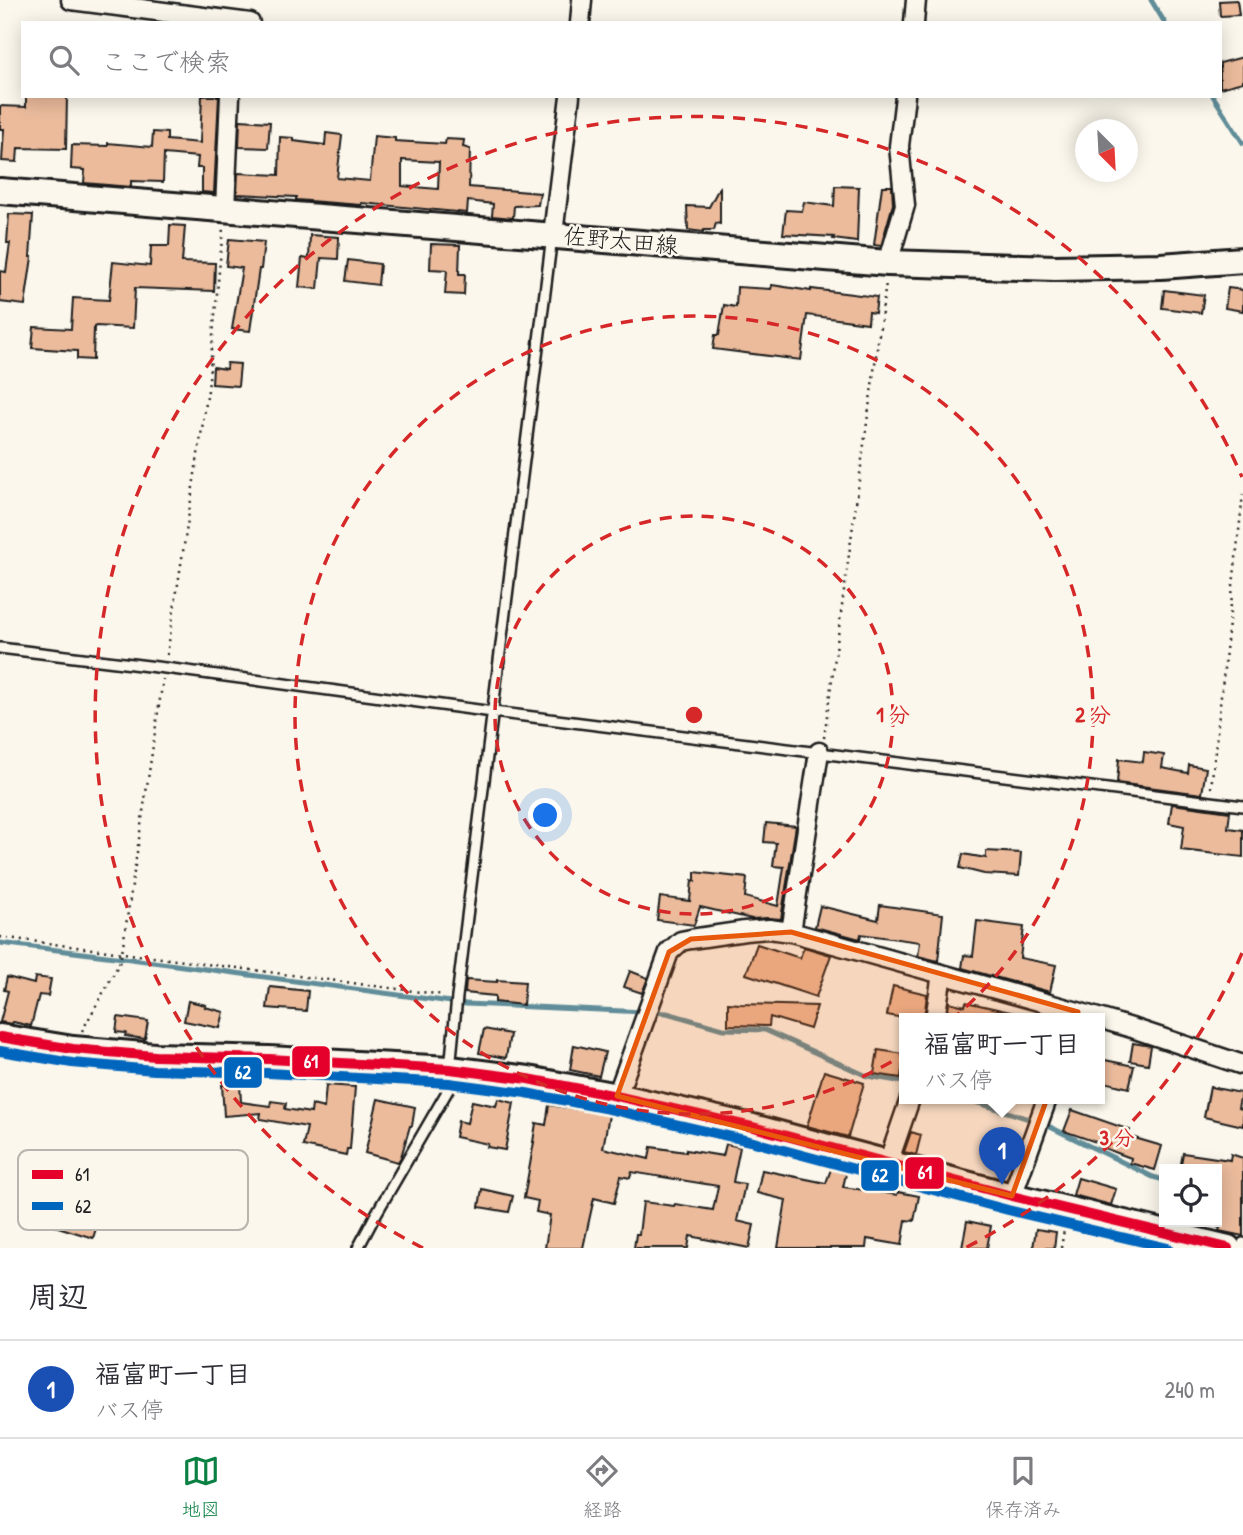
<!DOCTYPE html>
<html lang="ja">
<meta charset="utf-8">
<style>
body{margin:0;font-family:"Patrick Hand","Klee One",sans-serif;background:#f2f2f3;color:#2b2b33}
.controls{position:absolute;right:21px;bottom:21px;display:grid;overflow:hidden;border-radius:0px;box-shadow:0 4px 18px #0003}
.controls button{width:63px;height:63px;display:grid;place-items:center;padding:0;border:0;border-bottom:2px solid #e1e1e2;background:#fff;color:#2b2b33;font:35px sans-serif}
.compass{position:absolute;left:1075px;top:119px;width:63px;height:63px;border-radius:50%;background:#fff;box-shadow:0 4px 18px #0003;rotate:156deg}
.you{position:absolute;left:546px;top:816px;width:24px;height:24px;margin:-18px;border:5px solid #fff;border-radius:50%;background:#1a73e8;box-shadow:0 0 0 10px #1a73e833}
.badge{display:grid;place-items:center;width:46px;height:46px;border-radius:50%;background:#0b8043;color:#fff;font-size:23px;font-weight:700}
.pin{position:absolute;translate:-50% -58px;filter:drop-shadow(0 2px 4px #0008)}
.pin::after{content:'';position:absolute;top:37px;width:24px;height:21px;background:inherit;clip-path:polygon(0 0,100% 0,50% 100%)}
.popup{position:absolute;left:899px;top:1013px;width:206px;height:91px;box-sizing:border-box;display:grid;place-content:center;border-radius:0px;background:#fff;filter:drop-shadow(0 2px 5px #0005);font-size:23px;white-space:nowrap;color:#7c7c81}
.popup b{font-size:26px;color:#2b2b33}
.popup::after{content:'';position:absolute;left:50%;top:100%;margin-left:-14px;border:14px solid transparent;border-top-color:#fff}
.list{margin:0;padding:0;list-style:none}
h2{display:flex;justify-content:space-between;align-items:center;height:91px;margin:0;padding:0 28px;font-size:30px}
h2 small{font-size:23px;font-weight:400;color:#7c7c81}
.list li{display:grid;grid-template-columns:46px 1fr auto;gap:21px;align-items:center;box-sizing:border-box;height:98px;padding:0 28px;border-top:2px solid #e1e1e2}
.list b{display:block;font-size:26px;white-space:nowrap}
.list p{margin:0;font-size:23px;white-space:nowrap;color:#7c7c81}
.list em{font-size:23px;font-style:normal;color:#7c7c81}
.icon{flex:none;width:38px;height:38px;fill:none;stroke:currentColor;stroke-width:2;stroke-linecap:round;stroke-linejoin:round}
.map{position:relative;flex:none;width:1243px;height:1248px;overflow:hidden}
.search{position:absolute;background:#fff;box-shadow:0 4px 18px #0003;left:21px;right:21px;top:21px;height:77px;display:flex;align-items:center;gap:18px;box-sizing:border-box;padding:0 24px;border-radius:0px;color:#7c7c81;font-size:26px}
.sheet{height:189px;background:#fff}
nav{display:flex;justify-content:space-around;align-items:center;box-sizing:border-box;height:98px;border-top:2px solid #e1e1e2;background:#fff;font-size:19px;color:#7c7c81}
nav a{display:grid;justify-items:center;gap:4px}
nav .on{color:#0b8043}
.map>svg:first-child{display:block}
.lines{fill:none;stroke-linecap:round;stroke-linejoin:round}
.stream{stroke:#608d99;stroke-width:5}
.building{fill:#ebbb9c;stroke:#1c1c1c;stroke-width:2;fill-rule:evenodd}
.lane-casing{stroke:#1c1c1c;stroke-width:14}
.street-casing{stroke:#1c1c1c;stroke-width:23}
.secondary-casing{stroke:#1c1c1c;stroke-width:30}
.path{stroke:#1c1c1c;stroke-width:2.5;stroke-dasharray:2 5;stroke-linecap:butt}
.lane{stroke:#fbf7ec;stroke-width:9}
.street{stroke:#fbf7ec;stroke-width:18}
.secondary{stroke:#fbf7ec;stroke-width:24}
.bus-1-casing{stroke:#fbf7ec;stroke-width:16}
.bus-2-casing{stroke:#fbf7ec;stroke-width:16}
.bus-1{stroke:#e4002b;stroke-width:10}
.bus-2{stroke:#0065bd;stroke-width:10}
.marked{fill:#e8590c;fill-opacity:0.2;stroke:#e8590c;stroke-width:5;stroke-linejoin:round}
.ring{fill:none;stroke:#d62828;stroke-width:3.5;stroke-dasharray:12 9}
.labels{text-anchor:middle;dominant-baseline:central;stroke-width:5;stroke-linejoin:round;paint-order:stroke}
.street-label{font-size:23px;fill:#1c1c1c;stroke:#fbf7ec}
.key{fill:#fbf7ec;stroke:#b8b5ae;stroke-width:2}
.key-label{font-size:19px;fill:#1c1c1c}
.centre{fill:#d62828;stroke:#fbf7ec;stroke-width:3.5}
.ring-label{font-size:21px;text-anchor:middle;font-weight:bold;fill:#d62828;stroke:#fbf7ec;stroke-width:5;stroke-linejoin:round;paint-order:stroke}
.line-badge{stroke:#fbf7ec;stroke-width:2.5}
.badge-label{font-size:19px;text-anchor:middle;font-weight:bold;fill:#fff}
</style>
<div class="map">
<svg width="1243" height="1248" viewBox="0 0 1243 1248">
<rect width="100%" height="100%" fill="#fbf7ec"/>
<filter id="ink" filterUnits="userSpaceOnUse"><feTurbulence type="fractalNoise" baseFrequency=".0143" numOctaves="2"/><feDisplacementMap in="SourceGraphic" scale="14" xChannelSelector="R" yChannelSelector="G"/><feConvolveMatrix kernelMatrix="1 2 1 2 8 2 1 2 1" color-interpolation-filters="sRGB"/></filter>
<g filter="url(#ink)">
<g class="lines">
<!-- stream -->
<path class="stream" d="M 1151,0 L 1165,23
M 1213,96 L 1243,143
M 0,943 L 131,959 L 466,1004 L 667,1013 L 723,1029 L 765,1030 L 867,1076 L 904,1082
M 966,1099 L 1042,1123 L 1153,1177 L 1164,1180"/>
</g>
<!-- building -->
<path class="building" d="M 1237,0 L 1239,15 L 1220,16 L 1219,1 Z
M 1243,57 L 1243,82 L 1220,88 L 1220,63 Z
M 26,96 L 67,96 L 66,149 L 18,148 L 17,162 L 2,161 L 4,129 L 0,129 L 0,106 L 26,107 Z
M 202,96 L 219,96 L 214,193 L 202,192 L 202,168 L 197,168 L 198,157 L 164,154 L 163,182 L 131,181 L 131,187 L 84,183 L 85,170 L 71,169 L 72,145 L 108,146 L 108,143 L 152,147 L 153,132 L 167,133 L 167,140 L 200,143 Z
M 240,120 L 270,122 L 268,148 L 239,147 Z
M 326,133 L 342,135 L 337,178 L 370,181 L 374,136 L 395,138 L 395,141 L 445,144 L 446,139 L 464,140 L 463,147 L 470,149 L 469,187 L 540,193 L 538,205 L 514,206 L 513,218 L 492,216 L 493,204 L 468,201 L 467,213 L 362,203 L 361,205 L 296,200 L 296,197 L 237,194 L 238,173 L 279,175 L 280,137 L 294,138 L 294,141 L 325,145 ZM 402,160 L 439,162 L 438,189 L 402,186 Z
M 720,186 L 720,224 L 716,223 L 714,230 L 704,230 L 703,232 L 688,230 L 687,206 L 709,207 Z
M 835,186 L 859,187 L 857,242 L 833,239 L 834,237 L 783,234 L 786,210 L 802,211 L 804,202 L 834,206 Z
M 882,186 L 892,186 L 893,204 L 881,246 L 874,245 Z
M 9,214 L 33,215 L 30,257 L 32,257 L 25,305 L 0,302 L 0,271 L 6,272 L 10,243 L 7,243 Z
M 170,225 L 185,226 L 182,262 L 215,263 L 214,291 L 135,288 L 133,328 L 96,326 L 94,327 L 93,360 L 77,359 L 77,351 L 32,348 L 34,327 L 71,329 L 73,298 L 109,300 L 113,262 L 150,266 L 151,246 L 169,246 Z
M 310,235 L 339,237 L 338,259 L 321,258 L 318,289 L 299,287 L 302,258 L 309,259 Z
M 229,239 L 264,242 L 261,269 L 259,269 L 250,331 L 232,329 L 242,268 L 226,266 Z
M 431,244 L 460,245 L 459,274 L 465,274 L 464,295 L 445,294 L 447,270 L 430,269 Z
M 348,260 L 380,264 L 378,285 L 345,281 Z
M 772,285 L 811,291 L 811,289 L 877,297 L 875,313 L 869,312 L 868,323 L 807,315 L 801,360 L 713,349 L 715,335 L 719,335 L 724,305 L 736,307 L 737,287 L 771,289 Z
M 1228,288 L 1243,290 L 1243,311 L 1225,308 Z
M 1164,290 L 1204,295 L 1201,313 L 1162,308 Z
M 227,363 L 240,364 L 238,386 L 212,384 L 213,367 L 226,369 Z
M 1144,752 L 1164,755 L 1162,768 L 1188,773 L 1189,765 L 1206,768 L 1202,794 L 1117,783 L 1119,759 L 1143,762 Z
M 1172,804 L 1230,812 L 1228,828 L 1243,830 L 1243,857 L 1181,850 L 1184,826 L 1169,823 Z
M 766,823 L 796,826 L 781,919 L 768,918 L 752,919 L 700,907 L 694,925 L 657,920 L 660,897 L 690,901 L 692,880 L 695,881 L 695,872 L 747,878 L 745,897 L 778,906 L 784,867 L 773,866 L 776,843 L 764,842 Z
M 986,851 L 1021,853 L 1019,876 L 984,874 L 960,868 L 963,854 L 986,858 Z
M 880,905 L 943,914 L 938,961 L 918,956 L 920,942 L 861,934 L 860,939 L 815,927 L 820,906 L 878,920 Z
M 977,921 L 1024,927 L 1020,958 L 1056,965 L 1050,992 L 962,968 L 964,955 L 973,956 Z
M 757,944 L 800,958 L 804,947 L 831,955 L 816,997 L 746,974 Z
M 630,971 L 648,978 L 642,993 L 624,987 Z
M 7,977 L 34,984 L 35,977 L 51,979 L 48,996 L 39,995 L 31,1026 L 13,1022 L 12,1024 L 0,1022 L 8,991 L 4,990 Z
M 466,980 L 497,982 L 497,980 L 525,982 L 523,1005 L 495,1002 L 495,996 L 465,993 Z
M 893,986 L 927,994 L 924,1019 L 908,1019 L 887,1015 Z
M 270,987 L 308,991 L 306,1011 L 267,1008 Z
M 188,1001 L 206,1005 L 205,1007 L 224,1012 L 220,1028 L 184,1021 Z
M 949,1002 L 965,1006 L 966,1002 L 1015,1013 L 1015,1019 L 947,1019 Z
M 728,1003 L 740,1004 L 817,1006 L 810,1029 L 770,1017 L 769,1026 L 728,1025 Z
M 118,1017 L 148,1021 L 145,1039 L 125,1036 L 126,1033 L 116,1032 Z
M 484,1029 L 510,1034 L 506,1058 L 479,1053 Z
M 1133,1043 L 1151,1046 L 1148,1064 L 1130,1061 Z
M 574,1045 L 605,1052 L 599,1076 L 570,1070 Z
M 878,1050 L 904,1054 L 901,1078 L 874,1074 Z
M 1100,1059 L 1134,1066 L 1129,1088 L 1100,1081 Z
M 824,1071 L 864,1083 L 848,1137 L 807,1126 Z
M 240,1083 L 241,1102 L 270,1106 L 271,1101 L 286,1103 L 285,1109 L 311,1113 L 312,1105 L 324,1108 L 326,1085 L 355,1087 L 350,1149 L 347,1149 L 346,1155 L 303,1146 L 307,1127 L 260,1119 L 261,1113 L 224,1116 L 222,1085 Z
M 1210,1087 L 1241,1093 L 1238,1108 L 1243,1109 L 1243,1126 L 1204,1117 Z
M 378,1099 L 415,1107 L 412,1126 L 410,1126 L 401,1157 L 398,1162 L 365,1153 Z
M 498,1099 L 514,1103 L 505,1150 L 487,1147 L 488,1144 L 455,1137 L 458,1121 L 467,1123 L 472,1101 L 496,1106 Z
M 549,1105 L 609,1115 L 603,1148 L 649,1159 L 651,1147 L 686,1152 L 686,1150 L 723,1156 L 726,1144 L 740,1147 L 733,1182 L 745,1184 L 737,1221 L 754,1225 L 749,1248 L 690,1236 L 688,1248 L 634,1248 L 636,1234 L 639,1234 L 643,1202 L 674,1206 L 675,1204 L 713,1210 L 718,1186 L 632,1172 L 630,1178 L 621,1176 L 614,1203 L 594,1198 L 583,1248 L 545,1248 L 550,1215 L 536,1212 L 538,1201 L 524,1198 L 534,1142 L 533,1142 L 536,1123 L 546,1125 Z
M 1072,1110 L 1130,1130 L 1128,1136 L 1162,1146 L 1155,1170 L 1130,1163 L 1131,1158 L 1098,1146 L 1099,1143 L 1064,1131 Z
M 911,1132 L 921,1135 L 916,1155 L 904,1152 Z
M 1004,1135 L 1020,1140 L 1013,1161 L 996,1155 Z
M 1183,1153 L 1230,1160 L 1231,1154 L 1243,1158 L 1243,1236 L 1219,1231 L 1220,1228 L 1217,1227 L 1217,1169 L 1180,1169 Z
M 831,1169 L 846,1174 L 843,1187 L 897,1195 L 898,1192 L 919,1196 L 914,1221 L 906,1220 L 902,1245 L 867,1239 L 866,1248 L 778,1248 L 786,1200 L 757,1193 L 762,1170 L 826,1183 Z
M 1078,1178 L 1116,1189 L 1111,1205 L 1073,1195 Z
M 482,1189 L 513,1196 L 509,1212 L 479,1207 Z
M 64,1198 L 102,1210 L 93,1238 L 55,1226 Z
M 967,1221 L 991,1226 L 987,1248 L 962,1248 Z
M 1036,1229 L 1056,1232 L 1054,1248 L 1033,1248 Z"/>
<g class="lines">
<!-- lane casing -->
<g class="lane-casing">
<path id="lane" d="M 0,648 L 165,668 L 493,712 L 1243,806
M 358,1248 L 376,1214 L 448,1090 L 450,1069 L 457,997 L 552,236
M 1242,1248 L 1243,1243"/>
</g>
<!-- street casing -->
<g class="street-casing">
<path id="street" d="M 71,0 L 250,23
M 580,23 L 582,0
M 914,23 L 916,0
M 225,209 L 230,96
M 553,234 L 570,96
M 888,263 L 905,205 L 899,146 L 905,96
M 791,932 L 819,752
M 935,1019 L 942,974
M 617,1096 L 669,952 L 681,941 L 691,939 L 745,931 L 769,929 L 791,932 L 1078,1012 L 1135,1029 L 1243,1065
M 888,1163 L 910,1099
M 1012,1196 L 1047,1099"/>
</g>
<!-- secondary casing -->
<g class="secondary-casing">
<path id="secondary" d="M 0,191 L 888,263 L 1055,268 L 1161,266 L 1243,260
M 0,1037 L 73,1049 L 155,1056 L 269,1059 L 375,1065 L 450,1069 L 528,1079 L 617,1096 L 753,1127 L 1012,1196 L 1228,1248"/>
</g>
<!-- path -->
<path class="path" d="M 167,655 L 208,390 L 223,228
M 824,738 L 886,283
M 1211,788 L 1243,494
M 0,937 L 444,995
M 82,1031 L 119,964 L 122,952 L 163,679
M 1061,1248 L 1064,1230"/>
<!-- lane -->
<use href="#lane" class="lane"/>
<!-- street -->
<use href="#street" class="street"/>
<!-- secondary -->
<use href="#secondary" class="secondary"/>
<!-- bus-1 casing -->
<g class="bus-1-casing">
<path id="bus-1" d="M 0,1037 L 73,1049 L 155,1056 L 269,1059 L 450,1069 L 528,1079 L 617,1096 L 753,1127 L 1012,1196 L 1228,1248"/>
</g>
<!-- bus-2 casing -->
<g class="bus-2-casing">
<path id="bus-2" d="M 0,1051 L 72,1063 L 154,1070 L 268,1073 L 449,1083 L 526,1093 L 614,1110 L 750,1141 L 1008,1210 L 1168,1248"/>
</g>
<!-- bus-1 -->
<use href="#bus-1" class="bus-1"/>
<!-- bus-2 -->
<use href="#bus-2" class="bus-2"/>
</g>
</g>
<!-- marked area -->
<path class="marked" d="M 791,932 L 1078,1012 L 1012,1196 L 617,1096 L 669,952 L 691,939 Z"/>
<!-- distance rings -->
<g class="ring">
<circle cx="694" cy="715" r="199"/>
<circle cx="694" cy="715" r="399"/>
<path d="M1242 953A598 598 0 0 1 965 1248M423 1248A598 598 0 1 1 1242 477"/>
</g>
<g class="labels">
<!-- street labels -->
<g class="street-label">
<text transform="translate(621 240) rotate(5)">佐野太田線</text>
</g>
</g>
<!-- legend -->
<rect x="18" y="1150" width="230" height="80" rx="10" class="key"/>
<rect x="32" y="1170" width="31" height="9" fill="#e4002b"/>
<rect x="32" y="1202" width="31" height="8" fill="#0065bd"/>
<g class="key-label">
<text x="75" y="1181">61</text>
<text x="75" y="1213">62</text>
</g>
<circle cx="694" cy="715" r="10" class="centre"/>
<g class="ring-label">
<text x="893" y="722">1 分</text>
<text x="1093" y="722">2 分</text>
<text x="1117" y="1145">3 分</text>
</g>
<g class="line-badge">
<rect x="291" y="1045" width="40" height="33" rx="7" fill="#e4002b"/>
<rect x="223" y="1056" width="40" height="33" rx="7" fill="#0065bd"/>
<rect x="904" y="1156" width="41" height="34" rx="7" fill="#e4002b"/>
<rect x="860" y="1159" width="40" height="33" rx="7" fill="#0065bd"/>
</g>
<g class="badge-label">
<text x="311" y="1068">61</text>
<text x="243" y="1079">62</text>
<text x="925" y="1179">61</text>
<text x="880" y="1182">62</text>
</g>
</svg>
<div class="controls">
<button><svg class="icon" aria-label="locate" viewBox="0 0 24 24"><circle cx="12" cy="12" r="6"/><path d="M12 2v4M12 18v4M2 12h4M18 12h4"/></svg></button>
</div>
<svg class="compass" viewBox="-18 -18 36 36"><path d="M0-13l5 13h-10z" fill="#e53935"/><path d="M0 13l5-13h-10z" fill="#7c7c81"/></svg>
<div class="you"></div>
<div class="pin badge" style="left:1002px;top:1185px;background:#1a4fb4">1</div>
<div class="popup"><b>福富町一丁目</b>バス停</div>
<div class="search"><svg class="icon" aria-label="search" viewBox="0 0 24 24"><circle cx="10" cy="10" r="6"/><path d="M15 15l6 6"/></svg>ここで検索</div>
</div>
<section class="sheet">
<h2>周辺<small></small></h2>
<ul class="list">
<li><span class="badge" style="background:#1a4fb4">1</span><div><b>福富町一丁目</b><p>バス停</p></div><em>240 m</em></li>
</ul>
</section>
<nav>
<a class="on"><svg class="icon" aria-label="map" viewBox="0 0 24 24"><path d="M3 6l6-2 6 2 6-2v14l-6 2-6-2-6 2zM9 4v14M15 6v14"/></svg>地図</a>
<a><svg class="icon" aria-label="directions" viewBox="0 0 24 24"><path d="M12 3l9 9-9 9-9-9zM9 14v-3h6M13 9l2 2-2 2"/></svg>経路</a>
<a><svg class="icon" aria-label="saved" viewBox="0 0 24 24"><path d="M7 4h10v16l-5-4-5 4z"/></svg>保存済み</a>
</nav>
